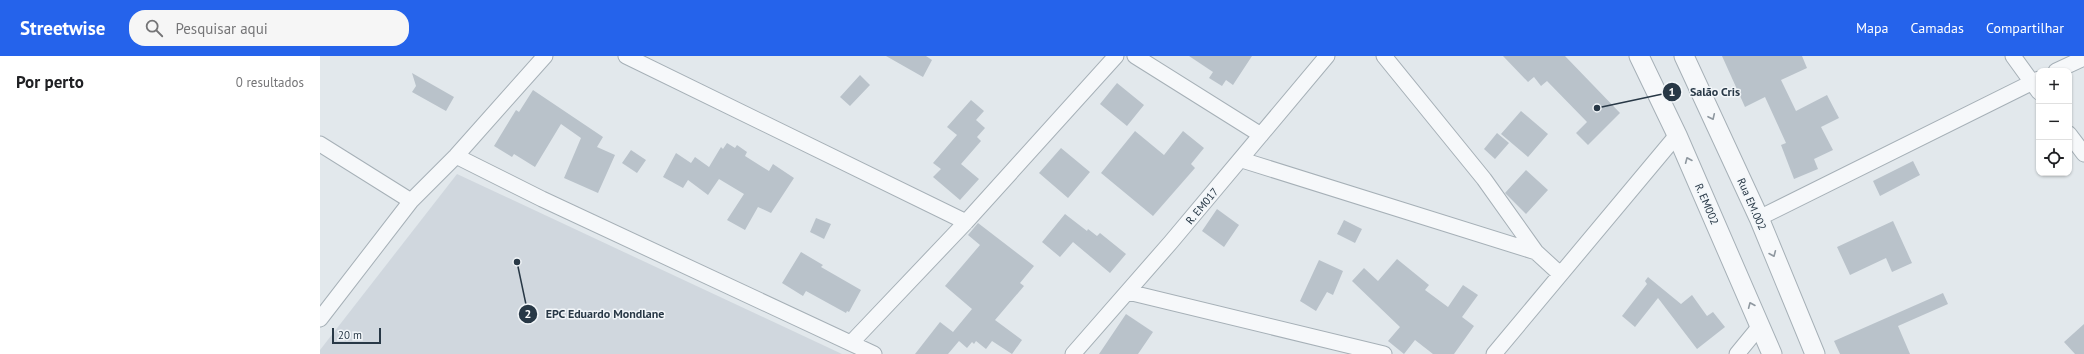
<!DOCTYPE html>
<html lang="pt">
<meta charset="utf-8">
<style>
body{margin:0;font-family:"PT Sans",sans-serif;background:#f6f6f6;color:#202124}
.controls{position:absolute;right:12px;top:12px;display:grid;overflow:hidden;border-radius:8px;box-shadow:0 1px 3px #0004}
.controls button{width:36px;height:36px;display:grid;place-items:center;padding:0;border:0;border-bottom:1px solid #e0e0e0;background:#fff;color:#202124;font:20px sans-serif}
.scale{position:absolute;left:12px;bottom:10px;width:49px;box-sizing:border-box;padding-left:4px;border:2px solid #283846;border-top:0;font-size:11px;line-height:14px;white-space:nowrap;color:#283846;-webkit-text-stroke:3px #f2f6f9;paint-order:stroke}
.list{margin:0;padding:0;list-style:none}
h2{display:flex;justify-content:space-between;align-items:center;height:52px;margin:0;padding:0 16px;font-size:17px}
h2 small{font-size:13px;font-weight:400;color:#757577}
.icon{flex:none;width:22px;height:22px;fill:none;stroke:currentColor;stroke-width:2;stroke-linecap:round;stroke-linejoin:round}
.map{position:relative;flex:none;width:1764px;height:298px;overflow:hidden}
header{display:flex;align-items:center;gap:24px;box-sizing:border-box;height:56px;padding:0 20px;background:#2563eb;color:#fff}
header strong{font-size:19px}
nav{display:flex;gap:22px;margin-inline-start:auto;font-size:14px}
.search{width:280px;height:36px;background:#f6f6f6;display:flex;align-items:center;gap:10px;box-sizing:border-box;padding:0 14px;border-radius:16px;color:#757577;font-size:15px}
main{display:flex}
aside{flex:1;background:#fff}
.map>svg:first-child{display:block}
.built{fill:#d0d7de}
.building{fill:#b9c2ca}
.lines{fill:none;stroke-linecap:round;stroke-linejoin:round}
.minor-casing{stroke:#a6b0b7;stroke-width:17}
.tertiary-casing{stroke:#a6b0b7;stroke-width:21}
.minor{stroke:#f6f8fa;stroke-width:15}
.tertiary{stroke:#f6f8fa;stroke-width:19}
.oneway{stroke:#8f98a0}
.labels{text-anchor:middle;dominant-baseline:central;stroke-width:3;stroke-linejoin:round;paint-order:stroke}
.street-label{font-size:11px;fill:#283846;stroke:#f2f6f9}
.leader{fill:none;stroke:#283846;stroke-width:1.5}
.callout-dot{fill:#283846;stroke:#f2f6f9;stroke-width:1.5}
.mark-label{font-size:12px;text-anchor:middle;font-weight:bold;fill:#fff}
.callout-label{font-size:12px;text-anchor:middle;font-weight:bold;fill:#283846;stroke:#f2f6f9;stroke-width:3;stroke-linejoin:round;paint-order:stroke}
</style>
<header>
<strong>Streetwise</strong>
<div class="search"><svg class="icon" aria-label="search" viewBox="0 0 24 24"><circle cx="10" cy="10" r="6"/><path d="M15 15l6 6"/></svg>Pesquisar aqui</div>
<nav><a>Mapa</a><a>Camadas</a><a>Compartilhar</a></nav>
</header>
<main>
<aside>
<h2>Por perto<small>0 resultados</small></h2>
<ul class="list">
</ul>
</aside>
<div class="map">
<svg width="1764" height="298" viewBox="0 0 1764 298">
<rect width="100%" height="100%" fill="#e2e8ec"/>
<!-- built -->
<path class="built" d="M 137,118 L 522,298 L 0,298 L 0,294 Z"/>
<!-- building -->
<path class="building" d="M 566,0 L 606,0 L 612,4 L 603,21 Z
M 869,0 L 932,0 L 913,29 L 906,24 L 902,30 L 889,22 L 893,16 Z
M 1183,0 L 1245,0 L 1300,57 L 1268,89 L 1256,77 L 1267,66 L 1227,25 L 1221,30 L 1214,21 L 1208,26 Z
M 1402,0 L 1482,0 L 1487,12 L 1461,24 L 1476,55 L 1507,39 L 1519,62 L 1501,71 L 1513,94 L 1494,103 L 1498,113 L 1474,123 L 1461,89 L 1466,87 L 1445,41 L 1425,51 Z
M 92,17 L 134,41 L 126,55 L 92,36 L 96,30 Z
M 540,19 L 550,29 L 530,50 L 520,41 Z
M 797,27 L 824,49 L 807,70 L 780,48 Z
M 213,34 L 283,81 L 277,91 L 295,99 L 278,137 L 244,122 L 261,82 L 241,68 L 215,111 L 194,98 L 192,101 L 174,90 L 196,54 L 199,56 Z
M 651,44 L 664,55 L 656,64 L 665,72 L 657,81 L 661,85 L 641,108 L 659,123 L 640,144 L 613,121 L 621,113 L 613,107 L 637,79 L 627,71 Z
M 1201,55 L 1228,78 L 1208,101 L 1181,78 Z
M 815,75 L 844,99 L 863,75 L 884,92 L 871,108 L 875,112 L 833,160 L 781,117 Z
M 1177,77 L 1189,87 L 1175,103 L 1164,93 Z
M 407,87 L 415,92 L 417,89 L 427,96 L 425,100 L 449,115 L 453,108 L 474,122 L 451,157 L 438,151 L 425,174 L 407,164 L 424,138 L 399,123 L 388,139 L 368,124 L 363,132 L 343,121 L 356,97 L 371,107 L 375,101 L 389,111 L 401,91 L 403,93 Z
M 741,92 L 770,116 L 748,142 L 719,117 Z
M 311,94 L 326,104 L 317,117 L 302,107 Z
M 1593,105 L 1600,119 L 1560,140 L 1553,125 Z
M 1206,114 L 1228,134 L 1206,158 L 1185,137 Z
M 897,153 L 919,169 L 904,191 L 882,175 Z
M 745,158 L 767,175 L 768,173 L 777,180 L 780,177 L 806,198 L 790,217 L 753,186 L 740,201 L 722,186 Z
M 496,162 L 511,168 L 504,183 L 490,176 Z
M 1024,164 L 1042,173 L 1035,187 L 1017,178 Z
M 1573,165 L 1592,207 L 1572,216 L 1566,202 L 1530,219 L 1517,191 Z
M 658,167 L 714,210 L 700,227 L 704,230 L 675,264 L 702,284 L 692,298 L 672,285 L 666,293 L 656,285 L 654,288 L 652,286 L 647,292 L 639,285 L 628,298 L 595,298 L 620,266 L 633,276 L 652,253 L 625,230 L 660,189 L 648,179 Z
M 481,196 L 503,209 L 501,211 L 541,234 L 529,256 L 527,255 L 526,257 L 486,235 L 483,240 L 462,227 Z
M 1077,203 L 1109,229 L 1105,234 L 1128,251 L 1143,229 L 1158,239 L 1142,261 L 1154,270 L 1134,298 L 1113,298 L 1095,284 L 1084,298 L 1068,285 L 1080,271 L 1032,225 L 1044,212 L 1058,225 Z
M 999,204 L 1023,215 L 1013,239 L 1007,236 L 996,255 L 980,245 Z
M 1328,221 L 1361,248 L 1372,239 L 1387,260 L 1393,256 L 1405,271 L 1377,293 L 1338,242 L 1315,271 L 1302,260 L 1327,228 L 1325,225 Z
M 1623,237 L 1628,248 L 1578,270 L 1590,298 L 1520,298 L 1514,285 Z
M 806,258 L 833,276 L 818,298 L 779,298 Z
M 1764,268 L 1764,298 L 1755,298 L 1744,286 Z"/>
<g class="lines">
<!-- minor casing -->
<g class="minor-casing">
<path id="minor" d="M 306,0 L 646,166
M 815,0 L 941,79
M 1064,0 L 1164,123 L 1216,196
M 1693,0 L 1719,36
M 1736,15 L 1764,2
M 1749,78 L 1764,98
M 0,88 L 91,145
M 136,100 L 222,143 L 554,298
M 922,104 L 1216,196 L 1240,218
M 1439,162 L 1719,23
M 808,236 L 1064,298
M 0,263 L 91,145 L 136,100 L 225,0
M 531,287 L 646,166 L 796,0
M 753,298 L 851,186 L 1007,0
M 1174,298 L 1357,79
M 1417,298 L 1440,270"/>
</g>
<!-- tertiary casing -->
<g class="tertiary-casing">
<path id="tertiary" d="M 1319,0 L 1357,79 L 1452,298
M 1364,0 L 1439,162 L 1495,298"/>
</g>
<!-- minor -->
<use href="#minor" class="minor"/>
<!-- tertiary -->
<use href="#tertiary" class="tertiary"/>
</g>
<!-- one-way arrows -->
<defs><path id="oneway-chevron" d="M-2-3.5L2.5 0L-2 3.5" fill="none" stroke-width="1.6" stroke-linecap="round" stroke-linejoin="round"/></defs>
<g class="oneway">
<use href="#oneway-chevron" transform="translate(1392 61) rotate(65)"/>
<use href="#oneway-chevron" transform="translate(1368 104) rotate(-113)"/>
<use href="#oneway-chevron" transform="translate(1453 198) rotate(67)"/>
<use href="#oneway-chevron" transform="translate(1431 249) rotate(-113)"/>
</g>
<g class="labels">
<!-- street labels -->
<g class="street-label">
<text transform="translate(1387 148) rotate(67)">R. EM002</text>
<text transform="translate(1432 148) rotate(66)">Rua EM.002</text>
<text transform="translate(882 150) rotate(-50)">R. EM017</text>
</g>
</g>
<!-- callouts -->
<path class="leader" d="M1277 52L1352 36M197 206L208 258"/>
<g class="callout-dot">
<circle cx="1277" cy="52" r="4"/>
<circle cx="197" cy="206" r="4"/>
<circle cx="1352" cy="36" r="10"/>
<circle cx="208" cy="258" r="10"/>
</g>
<g class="mark-label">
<text x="1352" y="40">1</text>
<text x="208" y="262">2</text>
</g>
<g class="callout-label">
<text x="1395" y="40">Salão Cris</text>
<text x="285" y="262">EPC Eduardo Mondlane</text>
</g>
</svg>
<div class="controls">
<button>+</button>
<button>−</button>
<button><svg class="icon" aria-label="locate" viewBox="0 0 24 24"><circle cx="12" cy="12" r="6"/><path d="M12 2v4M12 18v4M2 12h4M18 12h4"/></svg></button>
</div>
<div class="scale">20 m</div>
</div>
</main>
